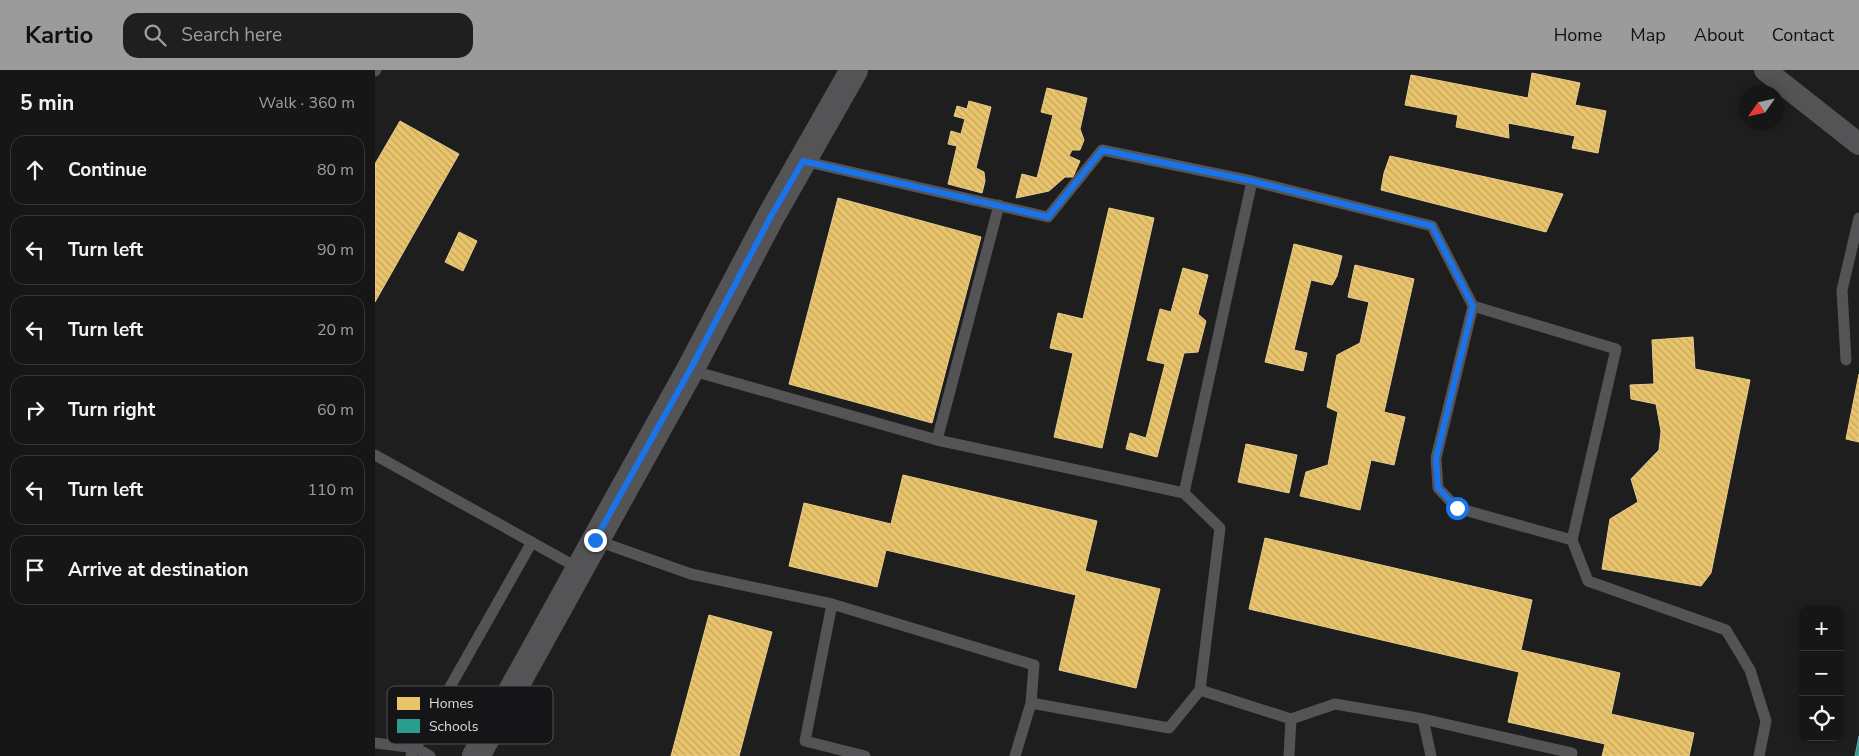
<!DOCTYPE html>
<meta charset="utf-8">
<style>
body{margin:0;font-family:"Nunito Sans",sans-serif;background:#1f1f20;color:#f1f3f6}
.controls{position:absolute;right:15px;bottom:15px;display:grid;overflow:hidden;border-radius:10px;box-shadow:0 2px 12px #0003}
.controls button{width:45px;height:45px;display:grid;place-items:center;padding:0;border:0;border-bottom:1px solid #353536;background:#161617;color:#f1f3f6;font:25px sans-serif}
.compass{position:absolute;left:1364px;top:15px;width:45px;height:45px;border-radius:50%;background:#161617;box-shadow:0 2px 12px #0003;rotate:236deg}
.stop{position:absolute;width:15px;height:15px;margin:-11px;border:4px solid #1a73e8;border-radius:50%;background:#fff}
.stop.end{background:#1a73e8;border-color:#fff;box-shadow:0 1px 5px #0008}
.list{margin:0;padding:0;list-style:none}
h2{display:flex;justify-content:space-between;align-items:center;height:65px;margin:0;padding:0 20px;font-size:21px}
h2 small{font-size:16px;font-weight:400;color:#9e9fa1}
.list li{display:grid;grid-template-columns:32px 1fr auto;gap:15px;align-items:center;box-sizing:border-box;height:70px;margin:0 10px 10px;padding:0 10px;border:1px solid #353536;border-radius:15px}
.list b{display:block;font-size:19px;white-space:nowrap}
.list em{font-size:16px;font-style:normal;color:#9e9fa1}
.icon{flex:none;width:28px;height:28px;fill:none;stroke:currentColor;stroke-width:2;stroke-linecap:round;stroke-linejoin:round}
.map{position:relative;flex:none;width:1484px;height:686px;overflow:hidden}
header{display:flex;align-items:center;gap:30px;box-sizing:border-box;height:70px;padding:0 25px;background:#9b9b9c;color:#111}
header strong{font-size:24px}
nav{display:flex;gap:28px;margin-inline-start:auto;font-size:18px}
.search{width:350px;height:45px;background:#1f1f20;display:flex;align-items:center;gap:12px;box-sizing:border-box;padding:0 18px;border-radius:15px;color:#9e9fa1;font-size:19px}
main{display:flex}
aside{flex:1;background:#161617}
.map>svg:first-child{display:block}
.homes{fill:url(#homes-back-hatch);stroke:#e6cc8d}
.schools{fill:url(#schools-back-hatch);stroke:#60b0a7}
.lines{fill:none;stroke-linecap:round;stroke-linejoin:round}
.service{stroke:#545355;stroke-width:11}
.minor{stroke:#545355;stroke-width:22}
.tertiary{stroke:#545355;stroke-width:28}
.route{stroke:#1a73e8;stroke-width:6}
.key{fill:#151416;stroke:#515152;stroke-width:1}
.key-label{font-size:14px;fill:#dededf}
</style>
<header>
<strong>Kartio</strong>
<div class="search"><svg class="icon" aria-label="search" viewBox="0 0 24 24"><circle cx="10" cy="10" r="6"/><path d="M15 15l6 6"/></svg>Search here</div>
<nav><a>Home</a><a>Map</a><a>About</a><a>Contact</a></nav>
</header>
<main>
<aside>
<h2>5 min<small>Walk · 360 m</small></h2>
<ul class="list">
<li><svg class="icon" aria-label="ahead" viewBox="0 0 24 24"><path d="M12 20V5M6 11l6-6 6 6"/></svg><div><b>Continue</b></div><em>80 m</em></li>
<li><svg class="icon" aria-label="left" viewBox="0 0 24 24"><path d="M17 20v-9H6M10 6l-5 5 5 5"/></svg><div><b>Turn left</b></div><em>90 m</em></li>
<li><svg class="icon" aria-label="left" viewBox="0 0 24 24"><path d="M17 20v-9H6M10 6l-5 5 5 5"/></svg><div><b>Turn left</b></div><em>20 m</em></li>
<li><svg class="icon" aria-label="right" viewBox="0 0 24 24"><path d="M7 20v-9h11M14 6l5 5-5 5"/></svg><div><b>Turn right</b></div><em>60 m</em></li>
<li><svg class="icon" aria-label="left" viewBox="0 0 24 24"><path d="M17 20v-9H6M10 6l-5 5 5 5"/></svg><div><b>Turn left</b></div><em>110 m</em></li>
<li><svg class="icon" aria-label="arrive" viewBox="0 0 24 24"><path d="M6 21V4h12l-3 4 3 4H6"/></svg><div><b>Arrive at destination</b></div></li>
</ul>
</aside>
<div class="map">
<svg width="1484" height="686" viewBox="0 0 1484 686">
<defs>
<pattern id="homes-back-hatch" width="6" height="6" patternUnits="userSpaceOnUse" patternTransform="scale(1.25)"><rect width="6" height="6" fill="#e9c46a"/><path d="M-1 5l2 2M0 0l6 6M5-1l2 2" fill="none" stroke="#c0a460"/></pattern>
<pattern id="schools-back-hatch" width="6" height="6" patternUnits="userSpaceOnUse" patternTransform="scale(1.25)"><rect width="6" height="6" fill="#2a9d8f"/><path d="M-1 5l2 2M0 0l6 6M5-1l2 2" fill="none" stroke="#328278"/></pattern>
</defs>
<rect width="100%" height="100%" fill="#1e1e1f"/>
<!-- homes -->
<path class="homes" d="M 1157,3 L 1205,13 L 1200,35 L 1231,41 L 1223,83 L 1197,78 L 1200,66 L 1133,53 L 1134,68 L 1081,57 L 1083,45 L 1030,35 L 1036,5 L 1153,28 Z
M 672,18 L 712,28 L 705,59 L 709,70 L 705,80 L 697,80 L 694,86 L 705,91 L 698,107 L 690,107 L 674,121 L 641,128 L 647,104 L 662,108 L 678,45 L 666,42 Z
M 594,31 L 616,37 L 601,98 L 609,102 L 610,111 L 607,123 L 573,114 L 582,76 L 573,74 L 576,61 L 586,64 L 590,49 L 579,46 L 582,36 L 592,39 Z
M 25,51 L 84,84 L 0,232 L 0,94 Z
M 1015,86 L 1188,124 L 1171,162 L 1006,120 L 1009,103 Z
M 463,128 L 606,167 L 557,353 L 414,314 Z
M 734,138 L 779,148 L 727,378 L 679,367 L 698,283 L 675,278 L 683,243 L 708,249 Z
M 84,162 L 102,171 L 88,201 L 70,192 Z
M 919,174 L 967,186 L 962,206 L 957,215 L 936,210 L 919,280 L 932,283 L 928,301 L 890,292 Z
M 980,195 L 1039,209 L 1009,342 L 1030,347 L 1019,395 L 996,390 L 985,440 L 925,426 L 931,402 L 953,395 L 963,342 L 952,337 L 962,285 L 985,273 L 994,232 L 973,227 Z
M 808,198 L 833,205 L 823,244 L 831,251 L 823,282 L 809,283 L 782,387 L 751,379 L 755,363 L 771,368 L 790,294 L 772,290 L 785,239 L 796,242 Z
M 1318,267 L 1320,299 L 1375,310 L 1336,503 L 1326,516 L 1227,499 L 1235,449 L 1263,432 L 1256,409 L 1284,380 L 1286,361 L 1281,334 L 1256,329 L 1255,315 L 1279,314 L 1277,270 Z
M 1484,304 L 1484,372 L 1471,369 Z
M 871,374 L 922,385 L 914,423 L 863,412 Z
M 528,405 L 722,451 L 710,501 L 785,519 L 761,618 L 684,600 L 701,525 L 511,480 L 502,517 L 414,496 L 429,433 L 516,454 Z
M 890,468 L 1157,530 L 1146,580 L 1245,603 L 1236,644 L 1319,663 L 1314,686 L 1227,686 L 1230,674 L 1133,652 L 1144,602 L 874,539 Z
M 334,545 L 397,562 L 364,686 L 296,686 Z"/>
<!-- schools -->
<path class="schools" d="M 1484,666 L 1484,686 L 1480,686 Z"/>
<g class="lines">
<!-- service -->
<path class="service" d="M 0,1 L 1,0
M 428,91 L 673,147 L 727,80 L 877,111 L 1057,156 L 1098,236 L 1241,279 L 1197,470 L 1213,511 L 1351,560 L 1375,600 L 1391,651 L 1384,686
M 1098,236 L 1061,388 L 1063,418 L 1082,438 L 1197,470
M 1471,290 L 1467,220 L 1484,148
M 315,300 L 562,370 L 809,423 L 845,458 L 825,620 L 794,658 L 656,633
M 562,370 L 624,135
M 0,385 L 205,499
M 809,423 L 877,111
M 220,470 L 316,504 L 457,534
M 825,620 L 916,649 L 960,634 L 1048,649 L 1197,683 L 1196,686
M 1048,649 L 1056,686
M 0,673 L 41,678 L 55,686
M 36,686 L 157,472
M 490,686 L 430,671 L 457,534 L 659,595 L 656,633 L 640,686
M 914,686 L 916,649"/>
<!-- minor -->
<path class="minor" d="M 1390,0 L 1484,74"/>
<!-- tertiary -->
<path class="tertiary" d="M 101,686 L 315,300 L 396,146 L 479,0"/>
</g>
<g class="lines">
<!-- route -->
<path class="route" d="M 220,470 L 315,300 L 396,146 L 428,91 L 673,147 L 727,80 L 877,111 L 1057,156 L 1098,236 L 1061,388 L 1063,418 L 1082,438"/>
</g>
<!-- legend -->
<rect x="12" y="616" width="166" height="58" rx="8" class="key"/>
<rect x="22" y="627" width="23" height="13" fill="#e9c46a"/>
<rect x="22" y="649" width="23" height="14" fill="#2a9d8f"/>
<g class="key-label">
<text x="54" y="638">Homes</text>
<text x="54" y="661">Schools</text>
</g>
</svg>
<div class="controls">
<button>+</button>
<button>−</button>
<button><svg class="icon" aria-label="locate" viewBox="0 0 24 24"><circle cx="12" cy="12" r="6"/><path d="M12 2v4M12 18v4M2 12h4M18 12h4"/></svg></button>
</div>
<svg class="compass" viewBox="-18 -18 36 36"><path d="M0-13l5 13h-10z" fill="#e53935"/><path d="M0 13l5-13h-10z" fill="#9e9fa1"/></svg>
<div class="stop" style="left:1082px;top:438px"></div>
<div class="stop end" style="left:220px;top:470px"></div>
</div>
</main>
